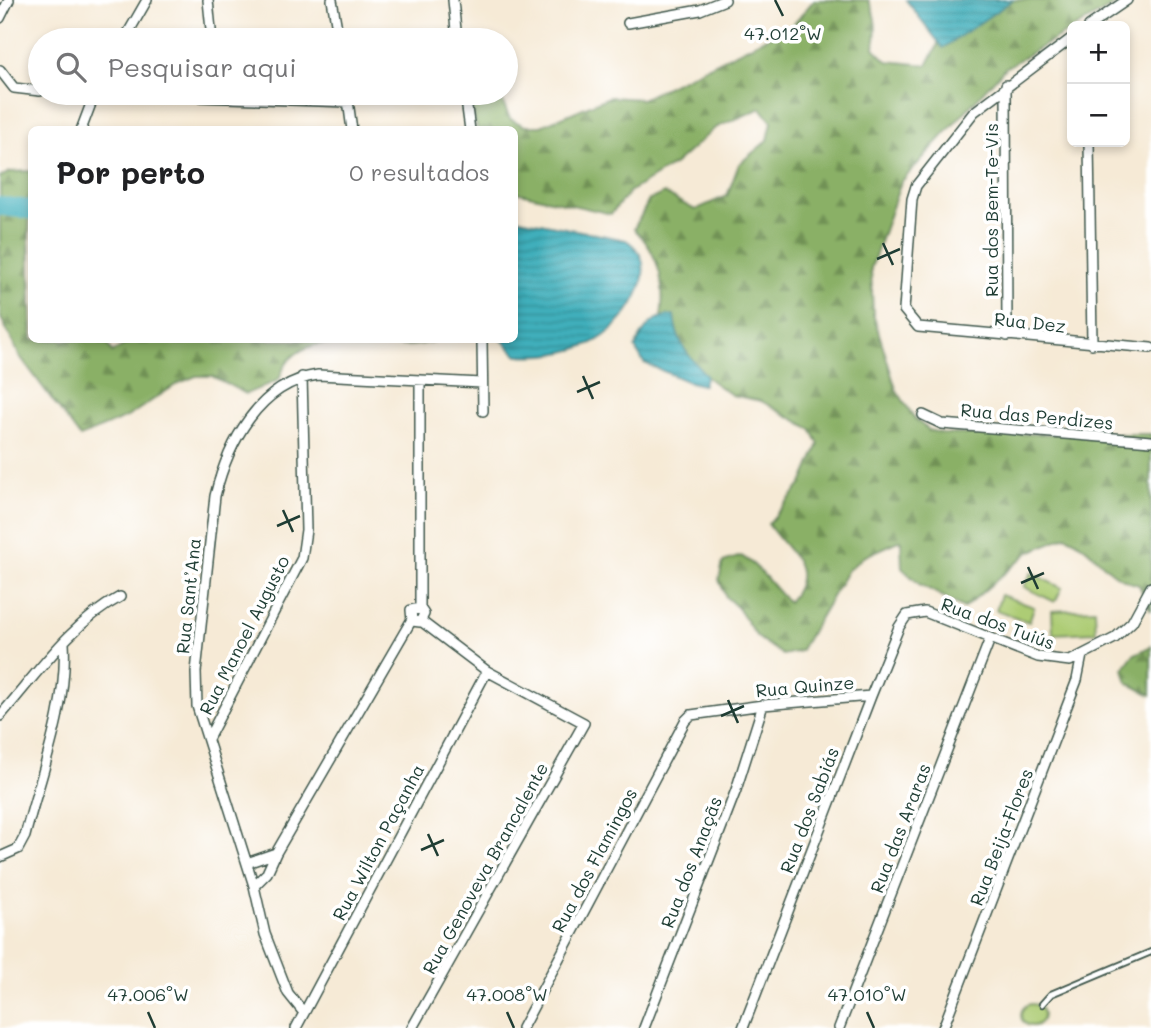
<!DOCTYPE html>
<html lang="pt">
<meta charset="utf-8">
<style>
body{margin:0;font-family:Mali,sans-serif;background:#f2f2f2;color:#202124}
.controls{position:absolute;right:21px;top:21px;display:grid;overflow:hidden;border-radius:10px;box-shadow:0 4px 10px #0003}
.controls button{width:63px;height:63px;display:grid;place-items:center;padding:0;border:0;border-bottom:2px solid #e0e0e0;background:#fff;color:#202124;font:35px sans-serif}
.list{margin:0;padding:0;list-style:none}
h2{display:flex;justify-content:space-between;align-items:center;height:91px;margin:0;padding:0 28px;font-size:30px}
h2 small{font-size:23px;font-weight:400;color:#757577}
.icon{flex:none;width:38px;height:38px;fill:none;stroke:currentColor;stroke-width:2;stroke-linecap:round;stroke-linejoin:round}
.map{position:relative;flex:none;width:1151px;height:1028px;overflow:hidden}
.search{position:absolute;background:#fff;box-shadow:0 4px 10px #0003;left:28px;top:28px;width:490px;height:77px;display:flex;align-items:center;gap:18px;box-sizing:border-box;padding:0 24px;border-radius:38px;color:#757577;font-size:26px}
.panel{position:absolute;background:#fff;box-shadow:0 4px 10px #0003;left:28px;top:126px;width:490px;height:217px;border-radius:10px}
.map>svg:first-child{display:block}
.grass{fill:#adcc74;stroke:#668454;stroke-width:2}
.forest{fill:url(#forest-firs);stroke:#54764d;stroke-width:2}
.water{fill:url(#water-rules);stroke:#2f7678;stroke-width:2}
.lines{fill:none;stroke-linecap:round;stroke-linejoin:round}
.river{stroke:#3fafbb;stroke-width:19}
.service-casing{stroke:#3f574c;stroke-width:8}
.minor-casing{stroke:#3f574c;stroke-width:12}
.service{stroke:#fff;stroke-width:4.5}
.minor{stroke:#fff;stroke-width:9}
.ticks{fill:none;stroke:#1f3d34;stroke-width:2.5}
.labels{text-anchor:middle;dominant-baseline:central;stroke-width:7;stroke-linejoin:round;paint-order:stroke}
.street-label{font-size:18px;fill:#1f3d34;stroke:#fff}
.ticks-label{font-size:18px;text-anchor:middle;fill:#1f3d34;stroke:#fff;stroke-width:7;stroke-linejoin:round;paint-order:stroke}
</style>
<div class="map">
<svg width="1151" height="1028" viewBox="0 0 1151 1028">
<defs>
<pattern id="forest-firs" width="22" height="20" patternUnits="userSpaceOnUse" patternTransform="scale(1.75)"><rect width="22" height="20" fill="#8ab066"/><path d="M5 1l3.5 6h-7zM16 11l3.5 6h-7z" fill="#709055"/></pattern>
<pattern id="water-rules" width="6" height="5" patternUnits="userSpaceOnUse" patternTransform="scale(1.75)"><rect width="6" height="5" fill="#3fafbb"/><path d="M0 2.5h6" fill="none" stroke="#349099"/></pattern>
</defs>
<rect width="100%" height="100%" fill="#fff"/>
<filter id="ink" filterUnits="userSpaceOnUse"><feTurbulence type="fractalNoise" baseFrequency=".0143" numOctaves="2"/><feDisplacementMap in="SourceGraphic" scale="14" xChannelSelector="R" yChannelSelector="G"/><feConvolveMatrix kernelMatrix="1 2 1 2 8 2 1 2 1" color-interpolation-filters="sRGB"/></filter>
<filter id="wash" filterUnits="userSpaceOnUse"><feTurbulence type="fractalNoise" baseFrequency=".00686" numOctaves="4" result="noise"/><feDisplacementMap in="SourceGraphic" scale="28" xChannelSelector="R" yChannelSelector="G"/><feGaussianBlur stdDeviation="1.57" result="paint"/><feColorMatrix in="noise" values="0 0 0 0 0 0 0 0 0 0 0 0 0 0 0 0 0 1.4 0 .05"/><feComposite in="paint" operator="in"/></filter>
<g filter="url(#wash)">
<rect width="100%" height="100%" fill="#f6ead6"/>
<!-- grass -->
<path class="grass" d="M 1031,573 L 1062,588 L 1055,602 L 1024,587 Z
M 1001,595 L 1034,607 L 1029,622 L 996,610 Z
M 1095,609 L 1096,632 L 1053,634 L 1052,611 Z
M1021 1015a11 11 0 1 1 22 0a11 11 0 1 1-22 0Z"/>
<!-- forest -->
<path class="forest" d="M 814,0 L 868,0 C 877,17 877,30 874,48 L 887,61 L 927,65 L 936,49 L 952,0 L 1123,0 L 1005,68 L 901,182 L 871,268 L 873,314 L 896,389 L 915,419 L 929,430 L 944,434 L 1151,434 L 1151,611 L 1139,585 C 1104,577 1097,549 1066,536 L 1029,552 L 964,608 L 919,584 L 902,568 L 901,540 L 863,557 L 848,570 L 800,651 L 783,655 L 757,637 L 738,608 L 726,597 L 719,580 L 723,562 L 741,556 C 760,566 772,587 788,602 C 818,569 786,551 768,524 L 802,484 L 819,444 L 811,429 L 761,401 L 732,395 L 717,385 L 679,357 L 659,327 C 667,291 662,255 634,229 L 649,200 L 664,193 L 695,210 L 727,196 L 739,164 L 768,140 L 772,122 L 761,108 L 715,128 L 675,164 L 629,192 L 611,214 L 515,192 L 514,130 L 477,129 L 468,93 L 499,93 L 510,119 L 525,126 L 541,126 L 609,97 L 642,99 L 793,25 Z
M 31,171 L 29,238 L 32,340 L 105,340 L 112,352 L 133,340 L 436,340 C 389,361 298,313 279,380 L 246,394 L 212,376 L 196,376 L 177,384 L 127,417 L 80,437 L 19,355 L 0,316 L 0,177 L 10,172 Z
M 1151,646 L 1151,695 L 1128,683 L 1123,669 L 1133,655 Z"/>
<!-- water -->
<path class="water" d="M 906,0 L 1013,0 L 943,48 Z
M 515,218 L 626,240 C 669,266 623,330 592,343 C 567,354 543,357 517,355 L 502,340 L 514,340 Z
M 674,315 C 676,342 688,356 706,375 L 703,385 L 689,382 L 644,363 L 635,348 C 644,328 652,316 674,315 Z"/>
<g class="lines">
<!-- river -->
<path class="river" d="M 0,206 L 32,210"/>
</g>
</g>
<g filter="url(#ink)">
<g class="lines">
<!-- service casing -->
<g class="service-casing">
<path id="service" d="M 1042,1004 L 1051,994 L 1151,952"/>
</g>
<!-- minor casing -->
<g class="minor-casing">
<path id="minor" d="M 208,0 L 212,40
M 332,0 L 339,40
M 453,0 L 457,40
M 0,18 L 9,0
M 628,23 L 700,10 L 725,0
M 1089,26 L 1127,0
M 1072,38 L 974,112 L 916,186 L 912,199 L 904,310 L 918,327 L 1151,348
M 124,40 L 147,0
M 0,70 L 14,88 L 40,91
M 1006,85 L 1007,336
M 79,93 L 348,102
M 347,93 L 352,130
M 465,93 L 470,130
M 81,130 L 95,93
M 1089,142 L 1092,344
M 482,340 L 483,411
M 420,381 L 420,608 L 424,614 L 420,622 L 412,621 L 411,610 L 420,608
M 923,415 L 942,424 L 1151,441
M 0,716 C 36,675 71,623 120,597
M 208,739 L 302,558 L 306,530 L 302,377
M 0,857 L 18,849 L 25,836 C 41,773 68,707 64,643
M 247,863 L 276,853
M 254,886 L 267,873 L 276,853 L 411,621
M 304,1013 L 288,993 L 265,934 L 254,886 L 197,706 L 196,672 L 215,496 C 228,443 259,383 318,375 L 482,383
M 296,1028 L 487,671
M 412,1028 L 584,723 L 487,671 L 421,621
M 522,1028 L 685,721 L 691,715 L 763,705 L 871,696
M 644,1028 L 736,790 L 763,705
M 743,1028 L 871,696 L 899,627 L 907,615 L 925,612 L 1038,657 L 1070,661 L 1115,638 L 1132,622 L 1151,587
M 839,1028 L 990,639
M 943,1028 L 1077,680 L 1082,655"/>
</g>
<!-- service -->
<use href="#service" class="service"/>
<!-- minor -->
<use href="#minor" class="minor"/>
</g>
</g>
<!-- ticks -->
<path class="ticks" d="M 775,0 L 783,16M 883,243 L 893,265M 877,259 L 900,249M 583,376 L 593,399M 577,392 L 600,382M 283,510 L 293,532M 277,526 L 300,516M 1028,567 L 1038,589M 1021,583 L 1044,573M 728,700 L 738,723M 721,716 L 744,706M 428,834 L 438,856M 421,850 L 444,840M 148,1012 L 155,1028M 507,1012 L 514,1028M 867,1012 L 874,1028"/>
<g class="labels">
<!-- street labels -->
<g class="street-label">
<text transform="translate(991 210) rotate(-90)">Rua dos Bem-Te-Vis</text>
<text transform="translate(1030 322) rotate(6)">Rua Dez</text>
<text transform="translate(1037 416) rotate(5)">Rua das Perdizes</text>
<text transform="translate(188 596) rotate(-84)">Rua Sant’Ana</text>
<text transform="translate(998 623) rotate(20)">Rua dos Tuiús</text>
<text transform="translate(244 635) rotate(-63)">Rua Manoel Augusto</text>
<text transform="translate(805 686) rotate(-5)">Rua Quinze</text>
<text transform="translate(809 810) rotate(-69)">Rua dos Sabiás</text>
<text transform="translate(900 828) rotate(-69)">Rua das Araras</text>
<text transform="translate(1001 837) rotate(-69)">Rua Beija-Flores</text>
<text transform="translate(378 842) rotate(-62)">Rua Wilton Paçanha</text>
<text transform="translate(594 860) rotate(-62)">Rua dos Flamingos</text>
<text transform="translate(691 862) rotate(-69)">Rua dos Anaçãs</text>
<text transform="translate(485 868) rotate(-61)">Rua Genoveva Brancalente</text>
</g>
</g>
<g class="ticks-label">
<text x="783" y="40">47.012°W</text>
<text x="148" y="1001">47.006°W</text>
<text x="507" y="1001">47.008°W</text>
<text x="867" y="1001">47.010°W</text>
</g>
</svg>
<div class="controls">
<button>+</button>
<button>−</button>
</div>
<div class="search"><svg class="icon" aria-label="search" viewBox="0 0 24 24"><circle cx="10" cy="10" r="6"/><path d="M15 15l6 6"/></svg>Pesquisar aqui</div>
<section class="panel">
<h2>Por perto<small>0 resultados</small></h2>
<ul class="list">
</ul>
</section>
</div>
